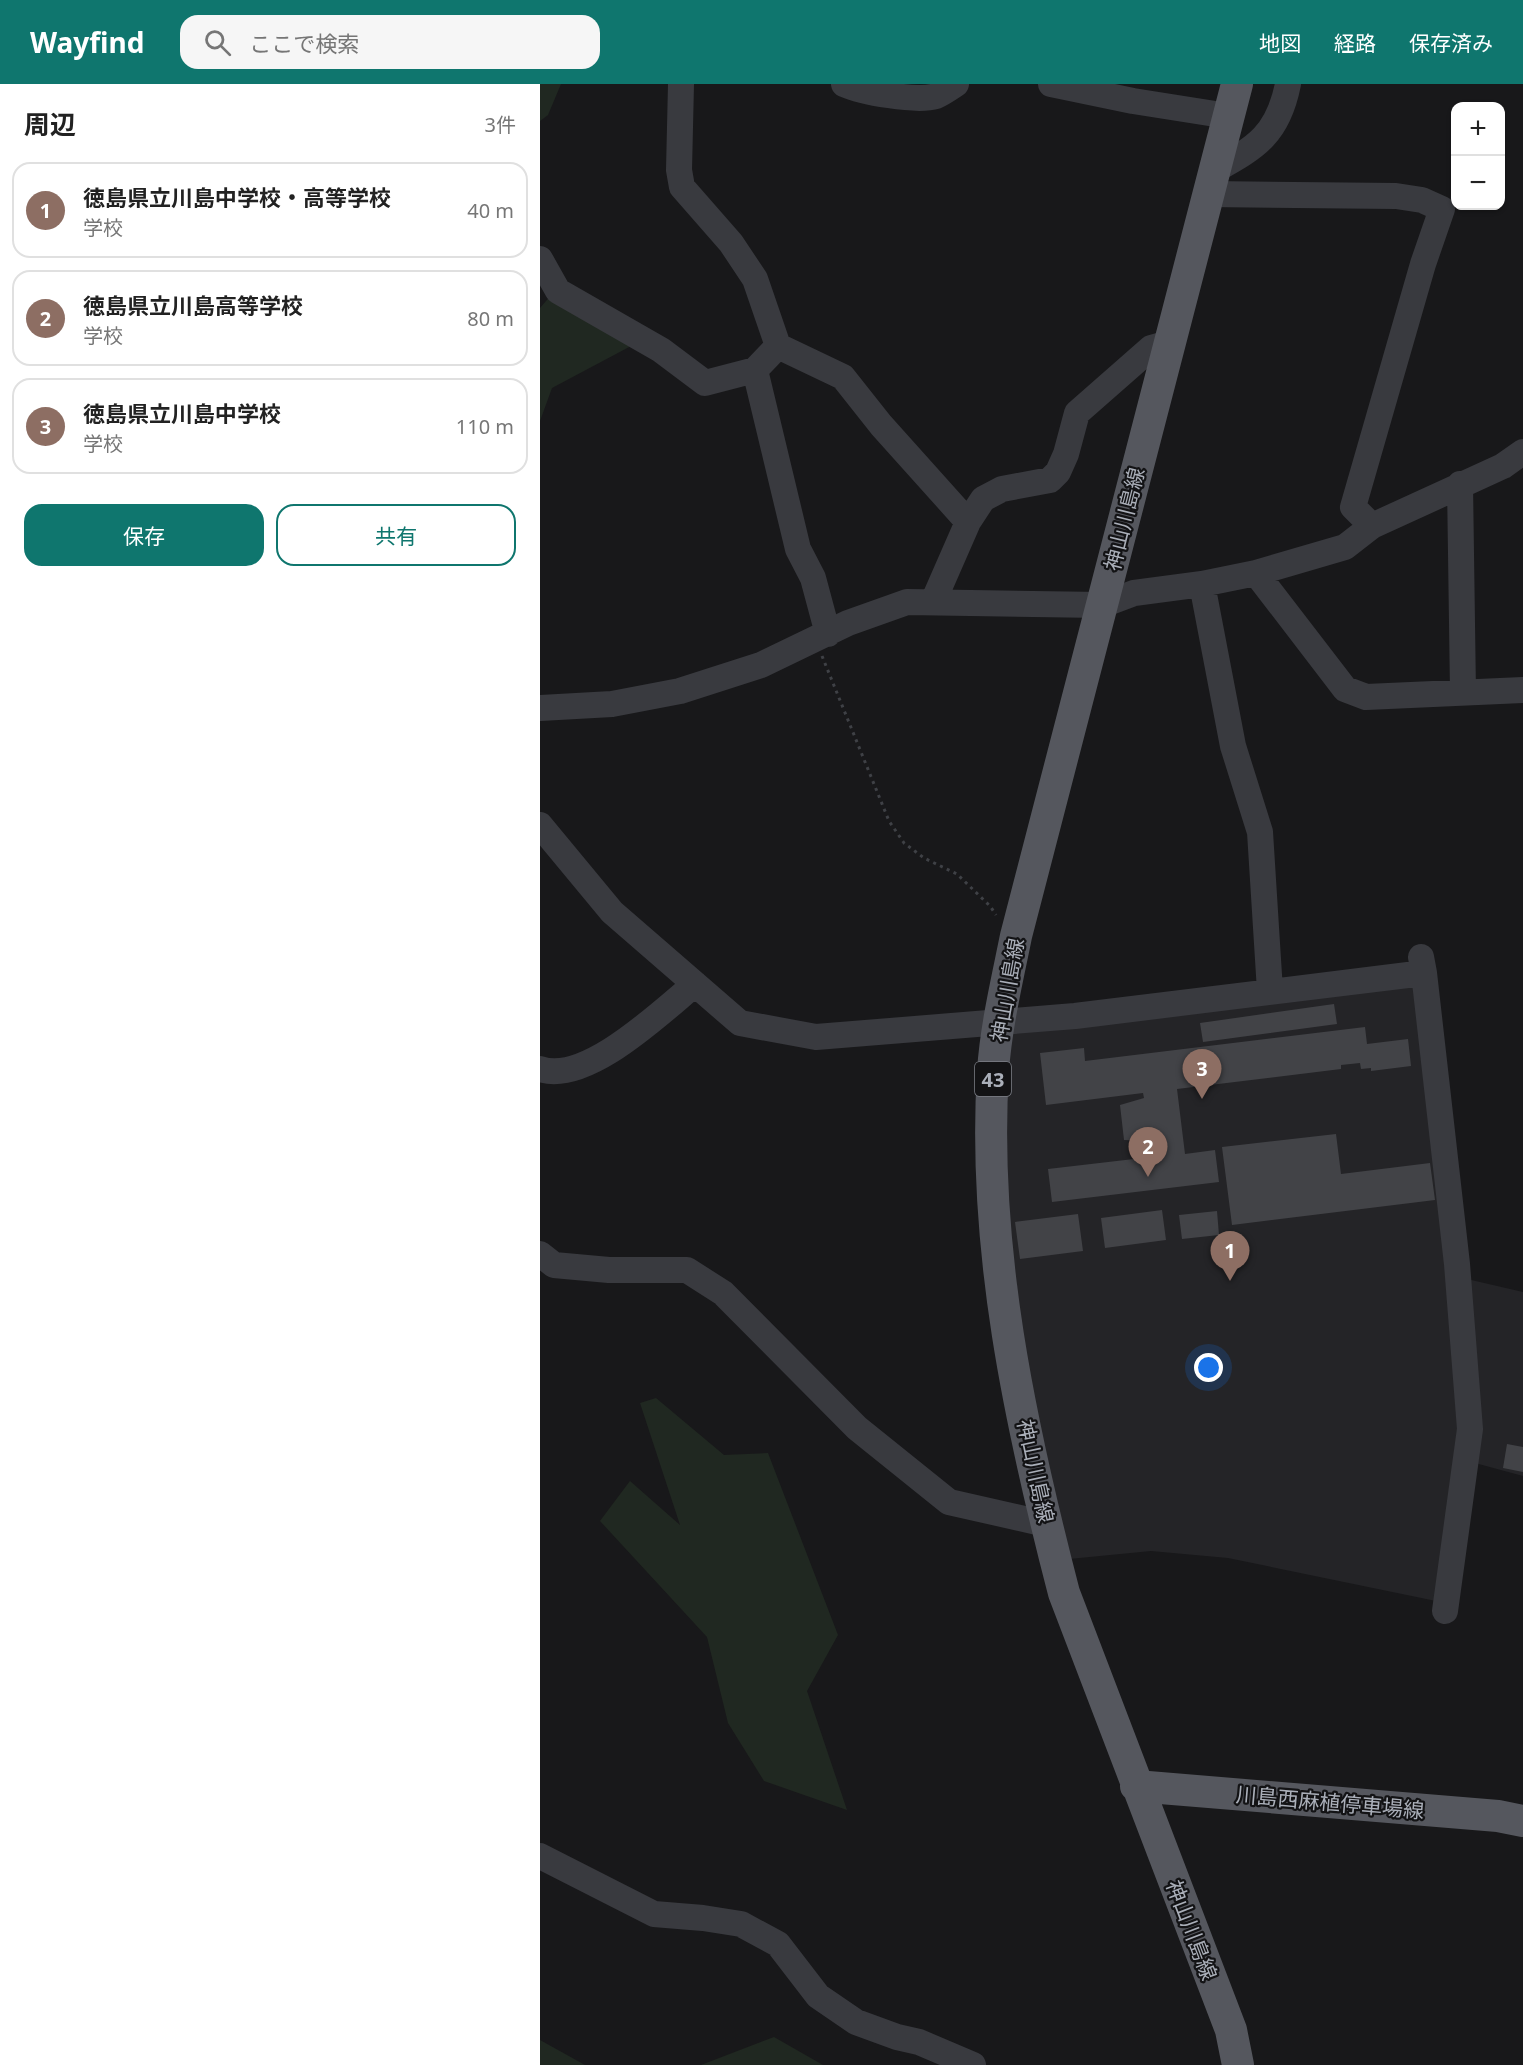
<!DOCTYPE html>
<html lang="ja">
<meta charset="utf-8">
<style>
body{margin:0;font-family:"Noto Sans","Noto Sans JP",sans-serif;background:#f6f6f6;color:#222}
.controls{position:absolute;right:18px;top:18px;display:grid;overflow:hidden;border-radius:12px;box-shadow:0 2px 4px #0004}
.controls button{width:54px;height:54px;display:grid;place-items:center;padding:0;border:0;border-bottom:2px solid #e0e0e0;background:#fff;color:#222;font:30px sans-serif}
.you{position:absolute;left:669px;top:1284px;width:21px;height:21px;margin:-15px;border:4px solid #fff;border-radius:50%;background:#1a73e8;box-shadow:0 0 0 9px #1a73e833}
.badge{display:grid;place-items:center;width:39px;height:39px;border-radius:50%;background:#0f766e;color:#fff;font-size:20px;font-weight:700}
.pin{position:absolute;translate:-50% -50px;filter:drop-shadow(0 2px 3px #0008)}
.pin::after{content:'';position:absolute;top:32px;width:21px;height:18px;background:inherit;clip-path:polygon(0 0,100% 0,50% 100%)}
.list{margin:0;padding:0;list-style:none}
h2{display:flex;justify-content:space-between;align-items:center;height:78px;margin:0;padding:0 24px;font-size:26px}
h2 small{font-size:20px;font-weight:400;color:#767676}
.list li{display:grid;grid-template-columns:39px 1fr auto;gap:18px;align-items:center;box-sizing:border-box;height:96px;margin:0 12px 12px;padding:0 12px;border:2px solid #e0e0e0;border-radius:18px}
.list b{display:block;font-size:22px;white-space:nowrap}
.list p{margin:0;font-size:20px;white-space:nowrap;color:#767676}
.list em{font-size:20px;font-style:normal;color:#767676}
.actions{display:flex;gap:12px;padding:18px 24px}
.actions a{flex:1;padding:14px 0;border:2px solid #0f766e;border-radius:18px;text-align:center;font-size:21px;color:#0f766e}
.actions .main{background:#0f766e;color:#fff}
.icon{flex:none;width:33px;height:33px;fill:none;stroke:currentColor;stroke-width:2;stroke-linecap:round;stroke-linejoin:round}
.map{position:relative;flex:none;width:983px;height:1981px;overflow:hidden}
header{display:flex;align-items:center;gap:36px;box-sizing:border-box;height:84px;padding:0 30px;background:#0f766e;color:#fff}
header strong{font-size:28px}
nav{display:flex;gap:33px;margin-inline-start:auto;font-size:21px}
.search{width:420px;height:54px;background:#f6f6f6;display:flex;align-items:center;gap:15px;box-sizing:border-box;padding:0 21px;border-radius:18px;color:#767676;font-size:22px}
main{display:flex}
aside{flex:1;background:#fff}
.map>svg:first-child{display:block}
.built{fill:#242427}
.green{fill:#202821}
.building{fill:#424347}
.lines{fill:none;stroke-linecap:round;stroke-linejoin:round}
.path{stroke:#3f4146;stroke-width:3;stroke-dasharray:3 4.5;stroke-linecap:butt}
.minor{stroke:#393a3f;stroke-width:26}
.major{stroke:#55575e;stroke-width:32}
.labels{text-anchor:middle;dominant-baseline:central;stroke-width:4.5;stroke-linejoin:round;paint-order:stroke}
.shield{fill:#131315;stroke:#7d8088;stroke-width:1.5}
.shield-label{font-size:20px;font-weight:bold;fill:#aaafb9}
.street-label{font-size:21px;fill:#aaafb9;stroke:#131315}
</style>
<header>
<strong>Wayfind</strong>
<div class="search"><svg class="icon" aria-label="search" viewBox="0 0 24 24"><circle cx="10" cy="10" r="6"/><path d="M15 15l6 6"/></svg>ここで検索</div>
<nav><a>地図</a><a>経路</a><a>保存済み</a></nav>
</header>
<main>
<aside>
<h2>周辺<small>3件</small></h2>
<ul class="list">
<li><span class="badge" style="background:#8d6e63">1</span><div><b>徳島県立川島中学校・高等学校</b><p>学校</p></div><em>40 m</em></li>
<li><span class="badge" style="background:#8d6e63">2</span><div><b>徳島県立川島高等学校</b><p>学校</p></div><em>80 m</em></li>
<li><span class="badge" style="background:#8d6e63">3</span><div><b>徳島県立川島中学校</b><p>学校</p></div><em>110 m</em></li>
</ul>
<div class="actions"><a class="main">保存</a><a>共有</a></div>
</aside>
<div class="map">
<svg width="983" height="1981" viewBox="0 0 983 1981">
<rect width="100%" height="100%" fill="#18181a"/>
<!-- built -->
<path class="built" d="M 865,899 L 878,903 L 921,1315 L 896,1517 L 688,1474 L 611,1467 L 529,1475 L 473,1216 L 463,1075 L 470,948 Z
M 927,1195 L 983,1208 L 983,1392 L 935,1379 Z"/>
<!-- green -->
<path class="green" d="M 0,0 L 21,0 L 8,31 L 0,37 Z
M 12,210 L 91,262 L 12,304 L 0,337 L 0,224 Z
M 116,1314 L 184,1371 L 228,1369 L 298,1551 L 267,1607 L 307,1726 L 224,1697 L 188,1639 L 167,1553 L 60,1437 L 90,1397 L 140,1441 L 100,1319 Z
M 234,1953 L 283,1981 L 161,1981 Z
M 0,1956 L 45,1981 L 0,1981 Z"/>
<!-- building -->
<path class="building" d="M 794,920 L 797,940 L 663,958 L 660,939 Z
M 825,943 L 827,960 L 868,955 L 871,982 L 831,987 L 831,984 L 821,985 L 820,979 L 801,981 L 801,985 L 637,1005 L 645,1070 L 675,1066 L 679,1098 L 512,1118 L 508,1085 L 611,1073 L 609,1057 L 584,1056 L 580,1021 L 604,1014 L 603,1009 L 506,1021 L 500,969 L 544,964 L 545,977 Z
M 796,1050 L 801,1090 L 890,1079 L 895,1116 L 692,1141 L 682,1063 Z
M 622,1126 L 626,1156 L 565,1164 L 561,1134 Z
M 677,1127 L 679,1151 L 642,1155 L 639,1131 Z
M 538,1130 L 543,1167 L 480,1175 L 475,1138 Z
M 967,1360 L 983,1363 L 983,1388 L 963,1384 Z"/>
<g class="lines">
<!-- path -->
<path class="path" d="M 282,572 L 349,737 L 364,759 L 384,774 L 417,790 L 450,822 L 456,831"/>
<!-- minor -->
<path class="minor" d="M 141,0 L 139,86 L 142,103 L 191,159 L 215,195 L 238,262 L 303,293 L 341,341 L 428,438
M 304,0 C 322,8 376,18 396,12 C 403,9 410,4 416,0
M 511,0 L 593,17 L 688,32
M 675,86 C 717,63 738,50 748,0
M 668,110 L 856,112 L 882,116 L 902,125 L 883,180 L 813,423 L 832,442
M 0,175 L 18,207 L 121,266 L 165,299 L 215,286 L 238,262
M 215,286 L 258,465 L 273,494 L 288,550
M 920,400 L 923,608
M 716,489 L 805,605 L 826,613 L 983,606
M 662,500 L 693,662 L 720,748 L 730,907
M 393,518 L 428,438 L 443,415 L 462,405 L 510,396 L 518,388 L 526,370 L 537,329 L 611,264 L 629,259
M 0,624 L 72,620 L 140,607 L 221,581 L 308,539 L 367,518 L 562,521 L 594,509 L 662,500 L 716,489 L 805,463 L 832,442 L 963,382 L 983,368
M 0,741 L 72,828 L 200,939 L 276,953 L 535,932 L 884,889 L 881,873
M 884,889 L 917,1180 L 930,1345 L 905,1527
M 0,985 C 46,1001 121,928 155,900
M 0,1170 L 14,1181 L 69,1186 L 147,1186 L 183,1209 L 317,1344 L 409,1418 L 506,1440
M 0,1772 L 114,1830 L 163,1834 L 201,1840 L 238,1860 L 278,1912 L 316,1938 L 357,1953 L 379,1958 L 433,1981"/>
<!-- major -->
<path class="major" d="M 697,0 L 476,852 C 467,897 456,942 453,987 C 442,1163 480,1340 524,1509 L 691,1946 L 698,1981
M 596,1702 L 958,1732 L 983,1737"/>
</g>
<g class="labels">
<!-- shield labels -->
<rect class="shield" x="435" y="978" width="36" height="34" rx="4.5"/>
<g class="shield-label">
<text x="453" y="995">43</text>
</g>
<!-- street labels -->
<g class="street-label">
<text transform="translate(584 435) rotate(-76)">神山川島線</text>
<text transform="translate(467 906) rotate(-80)">神山川島線</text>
<text transform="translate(496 1387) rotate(78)">神山川島線</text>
<text transform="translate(790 1718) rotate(5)">川島西麻植停車場線</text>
<text transform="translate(652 1846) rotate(69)">神山川島線</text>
</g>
</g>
</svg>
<div class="controls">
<button>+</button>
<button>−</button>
</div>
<div class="you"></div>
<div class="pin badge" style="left:690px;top:1197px;background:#8d6e63">1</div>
<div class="pin badge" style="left:608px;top:1093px;background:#8d6e63">2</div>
<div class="pin badge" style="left:662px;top:1015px;background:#8d6e63">3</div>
</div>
</main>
